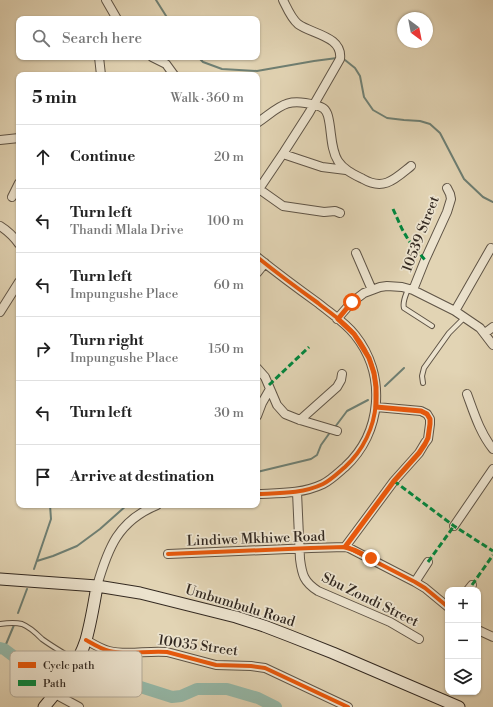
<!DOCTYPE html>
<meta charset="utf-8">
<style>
body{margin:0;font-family:"Libre Bodoni",serif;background:#f2f2f2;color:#222}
.controls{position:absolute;right:12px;bottom:12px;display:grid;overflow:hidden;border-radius:8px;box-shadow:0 1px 3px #0004}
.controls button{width:36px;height:36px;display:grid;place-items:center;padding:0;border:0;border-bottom:1px solid #e0e0e0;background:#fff;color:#222;font:20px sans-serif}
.compass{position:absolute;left:397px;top:12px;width:36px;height:36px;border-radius:50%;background:#fff;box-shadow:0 1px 3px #0004;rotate:148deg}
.stop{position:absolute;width:12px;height:12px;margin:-9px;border:3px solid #ea580c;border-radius:50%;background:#fff}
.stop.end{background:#ea580c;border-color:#fff;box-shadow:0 1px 4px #0008}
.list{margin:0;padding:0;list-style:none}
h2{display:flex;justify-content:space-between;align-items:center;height:52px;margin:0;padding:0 16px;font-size:17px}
h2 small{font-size:13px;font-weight:400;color:#767676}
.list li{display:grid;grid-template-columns:26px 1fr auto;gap:12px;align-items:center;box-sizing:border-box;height:64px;padding:0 16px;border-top:1px solid #e0e0e0}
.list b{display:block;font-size:15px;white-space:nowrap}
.list p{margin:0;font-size:13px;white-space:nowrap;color:#767676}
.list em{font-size:13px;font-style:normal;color:#767676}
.icon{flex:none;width:22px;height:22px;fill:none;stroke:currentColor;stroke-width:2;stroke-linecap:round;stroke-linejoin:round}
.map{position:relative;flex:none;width:493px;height:707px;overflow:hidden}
.search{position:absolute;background:#fff;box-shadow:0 1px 3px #0004;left:16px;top:16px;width:244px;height:44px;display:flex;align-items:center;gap:10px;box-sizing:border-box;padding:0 14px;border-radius:8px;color:#767676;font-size:15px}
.panel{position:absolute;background:#fff;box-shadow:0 1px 3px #0004;left:16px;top:72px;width:244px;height:436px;border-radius:8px}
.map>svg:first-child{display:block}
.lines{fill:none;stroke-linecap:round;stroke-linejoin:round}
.stream{stroke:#6e7f73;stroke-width:2}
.river{stroke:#95b9a9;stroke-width:12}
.lane-casing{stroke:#5f5446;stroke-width:6}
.street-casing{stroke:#5f5446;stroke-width:10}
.secondary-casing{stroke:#332921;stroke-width:13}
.lane{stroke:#ece3ce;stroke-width:4}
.street{stroke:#ece3ce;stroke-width:8}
.secondary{stroke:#ece3ce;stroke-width:11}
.quiet{stroke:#00873e;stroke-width:3;stroke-dasharray:6 3;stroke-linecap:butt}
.cycleway-casing{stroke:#ece3ce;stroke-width:6}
.cycleway{stroke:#e8590c;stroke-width:4}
.route{stroke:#ea580c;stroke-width:5}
.labels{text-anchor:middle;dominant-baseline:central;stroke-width:3.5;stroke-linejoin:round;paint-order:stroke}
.street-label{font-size:14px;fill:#332921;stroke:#ece3ce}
.key{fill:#ece3ce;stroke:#b4ab9a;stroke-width:1}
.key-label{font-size:11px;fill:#332921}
</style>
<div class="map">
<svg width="493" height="707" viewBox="0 0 493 707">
<rect width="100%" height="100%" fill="#e2d4b4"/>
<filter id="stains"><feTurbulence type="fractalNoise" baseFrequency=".005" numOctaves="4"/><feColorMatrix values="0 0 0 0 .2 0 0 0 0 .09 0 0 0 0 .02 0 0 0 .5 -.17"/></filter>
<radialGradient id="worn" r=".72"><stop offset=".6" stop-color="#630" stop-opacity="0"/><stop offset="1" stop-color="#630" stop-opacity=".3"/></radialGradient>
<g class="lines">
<!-- stream -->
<path class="stream" d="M 156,0 L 168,19
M 198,57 L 203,62 L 222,69 L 257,71 L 314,61 L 337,58
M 345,60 L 355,68 L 360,76 L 364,97 L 373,110 L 387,118 L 404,120 L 420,121 L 430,124 L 440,133 L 464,179 L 483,197 L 493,202
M 385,386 L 404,368
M 335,427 L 347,411 L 368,400
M 257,472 L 311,459 L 317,455 L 321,445 L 331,431
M 37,561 L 53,556 L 77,546 L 100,529 L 127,505
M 34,569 L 51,519 L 50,505
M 18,613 L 27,589
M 4,649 L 14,625"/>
<!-- river -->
<path class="river" d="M 0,648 L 4,649 L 32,670 L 38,676 L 43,678 L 58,674
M 73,682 L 109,677 L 172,697 L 181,696 L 197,689 L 227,689 L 258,698 L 276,707"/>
<!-- lane casing -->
<g class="lane-casing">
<path id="lane" d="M 408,289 C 406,295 402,302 404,308 L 432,326
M 423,383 L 422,376 L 424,368 L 449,333 L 464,318
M 0,624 C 7,623 14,622 22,624 C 30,627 36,633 42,639 C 53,647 65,654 77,661"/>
</g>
<!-- street casing -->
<g class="street-casing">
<path id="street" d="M 106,0 L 117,19
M 99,57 L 101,75
M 152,57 L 166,64 L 174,75
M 257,123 C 280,107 285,97 315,105 C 323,107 326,109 328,116 C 332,131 330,148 338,161 C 344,170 353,174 363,179 C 384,191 395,179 411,166
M 0,140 L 19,138
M 283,154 L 322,167 L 346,170
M 259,189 L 283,206 L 324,212 L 335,211 L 340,213
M 257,192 L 284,152 L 309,113 L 340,59 C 343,36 311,34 298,24 C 291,18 287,8 283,0
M 12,197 L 19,183
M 0,226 C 8,231 14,237 19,244
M 356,253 L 372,290
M 257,257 C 277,273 297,288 318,303 C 330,313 345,322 355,335 C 387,375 382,433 345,467 C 338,473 331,480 323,484 C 302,494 279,493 257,494
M 257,273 L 265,263
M 413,290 L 425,260 L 447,212 L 451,199 L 450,194 L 447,188
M 455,311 L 491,248
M 0,312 L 19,282
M 337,319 L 352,302 L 364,293 L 380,287 L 387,286 L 402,287 L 413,290 L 455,311 L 480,328 L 493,345
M 485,333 L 493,327
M 257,368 L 265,377 L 277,405 L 285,414 L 300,420 L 337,431
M 467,394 C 474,413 480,433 493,449
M 257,416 L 262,403 L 270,389
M 300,420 L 337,387 L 341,380 L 342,374
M 297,492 L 300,559 C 302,575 304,582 318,591 L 390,622 L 419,639
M 454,526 L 493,469
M 345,547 L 394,481 L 419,453 L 425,443 L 428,439 L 430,424 L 430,419 L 427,414 L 421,411 L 376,407
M 168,554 L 311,548 L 345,547 L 349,548 L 415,582 L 425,588 L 448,607
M 415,582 L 428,562
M 97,586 C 108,548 118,521 157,505
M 468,590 L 472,585
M 478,630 L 493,637
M 86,640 C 93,644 101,649 109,651 C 128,656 147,650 167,652 L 216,665 L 251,666 L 265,668 L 348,707
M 55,694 L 79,707"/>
</g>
<!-- secondary casing -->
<g class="secondary-casing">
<path id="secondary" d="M 0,579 L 97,586 L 140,593 L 236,617 L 264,626 L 290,636 L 333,653 L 459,707
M 44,707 C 61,687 78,665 86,640 C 91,622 94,604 97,586"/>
</g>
<!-- lane -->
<use href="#lane" class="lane"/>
<!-- street -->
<use href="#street" class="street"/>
<!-- secondary -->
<use href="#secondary" class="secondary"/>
<!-- quiet -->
<path class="quiet" d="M 393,209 L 402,229 L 409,241 L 425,260
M 269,385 L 309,347
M 394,481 L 454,526 L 493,551
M 428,562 L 454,526
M 472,585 L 493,555"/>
<!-- cycleway casing -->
<g class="cycleway-casing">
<path id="cycleway" d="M 257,257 C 277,273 297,288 318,303 C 330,313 345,322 355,335 C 387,375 382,433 345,467 C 338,473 331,480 323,484 C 302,494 279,493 257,494
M 168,554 L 311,548 L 345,547 L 349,548 L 415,582 L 425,588 L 448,607
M 86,640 C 93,644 101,649 109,651 C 128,656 147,650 167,652 L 216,665 L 251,666 L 265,668 L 348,707"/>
</g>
<!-- cycleway -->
<use href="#cycleway" class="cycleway"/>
</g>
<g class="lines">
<!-- route -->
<path class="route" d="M 352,302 L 338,319 L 354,334 L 369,358 L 374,373 L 376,387 L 376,407 L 421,411 L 427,414 L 430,419 L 430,424 L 428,438 L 425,444 L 419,453 L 394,481 L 345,547 L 354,550 L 371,558"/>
</g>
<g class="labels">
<!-- street labels -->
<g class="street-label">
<text transform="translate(421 234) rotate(-69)">10539 Street</text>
<text transform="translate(256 539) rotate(-2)">Lindiwe Mkhiwe Road</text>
<text transform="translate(370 600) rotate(26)">Sbu Zondi Street</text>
<text transform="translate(240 606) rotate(17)">Umbumbulu Road</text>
<text transform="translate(198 646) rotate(8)">10035 Street</text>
</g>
</g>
<!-- legend -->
<rect x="10" y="651" width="132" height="46" rx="6" class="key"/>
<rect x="18" y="662" width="18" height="6" fill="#e8590c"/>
<rect x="18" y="680" width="18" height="6" fill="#00873e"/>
<g class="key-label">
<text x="43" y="669">Cycle path</text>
<text x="43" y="687">Path</text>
</g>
<rect width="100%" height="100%" filter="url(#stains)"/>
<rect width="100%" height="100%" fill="url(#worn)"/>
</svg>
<div class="controls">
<button>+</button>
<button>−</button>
<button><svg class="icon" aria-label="layers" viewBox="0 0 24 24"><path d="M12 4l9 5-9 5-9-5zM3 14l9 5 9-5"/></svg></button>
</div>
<svg class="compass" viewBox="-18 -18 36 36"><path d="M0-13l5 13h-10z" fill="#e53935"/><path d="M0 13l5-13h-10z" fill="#767676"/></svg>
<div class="stop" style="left:352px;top:302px"></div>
<div class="stop end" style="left:371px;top:558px"></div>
<div class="search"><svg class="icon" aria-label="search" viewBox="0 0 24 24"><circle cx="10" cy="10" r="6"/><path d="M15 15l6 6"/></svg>Search here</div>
<section class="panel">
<h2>5 min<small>Walk · 360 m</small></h2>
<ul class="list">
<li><svg class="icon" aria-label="ahead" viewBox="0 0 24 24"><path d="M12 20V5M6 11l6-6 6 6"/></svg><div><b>Continue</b></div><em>20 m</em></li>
<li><svg class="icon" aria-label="left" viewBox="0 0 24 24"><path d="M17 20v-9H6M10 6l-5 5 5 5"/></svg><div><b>Turn left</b><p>Thandi Mlala Drive</p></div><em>100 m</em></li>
<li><svg class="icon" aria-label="left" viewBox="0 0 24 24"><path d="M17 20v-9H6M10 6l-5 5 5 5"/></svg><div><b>Turn left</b><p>Impungushe Place</p></div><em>60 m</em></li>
<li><svg class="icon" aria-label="right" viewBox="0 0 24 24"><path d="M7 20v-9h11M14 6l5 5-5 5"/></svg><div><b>Turn right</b><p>Impungushe Place</p></div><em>150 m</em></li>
<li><svg class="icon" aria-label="left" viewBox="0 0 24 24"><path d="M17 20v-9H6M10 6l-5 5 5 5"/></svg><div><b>Turn left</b></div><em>30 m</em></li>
<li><svg class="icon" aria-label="arrive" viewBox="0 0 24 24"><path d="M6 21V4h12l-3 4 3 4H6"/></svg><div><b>Arrive at destination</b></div></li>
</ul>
</section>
</div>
